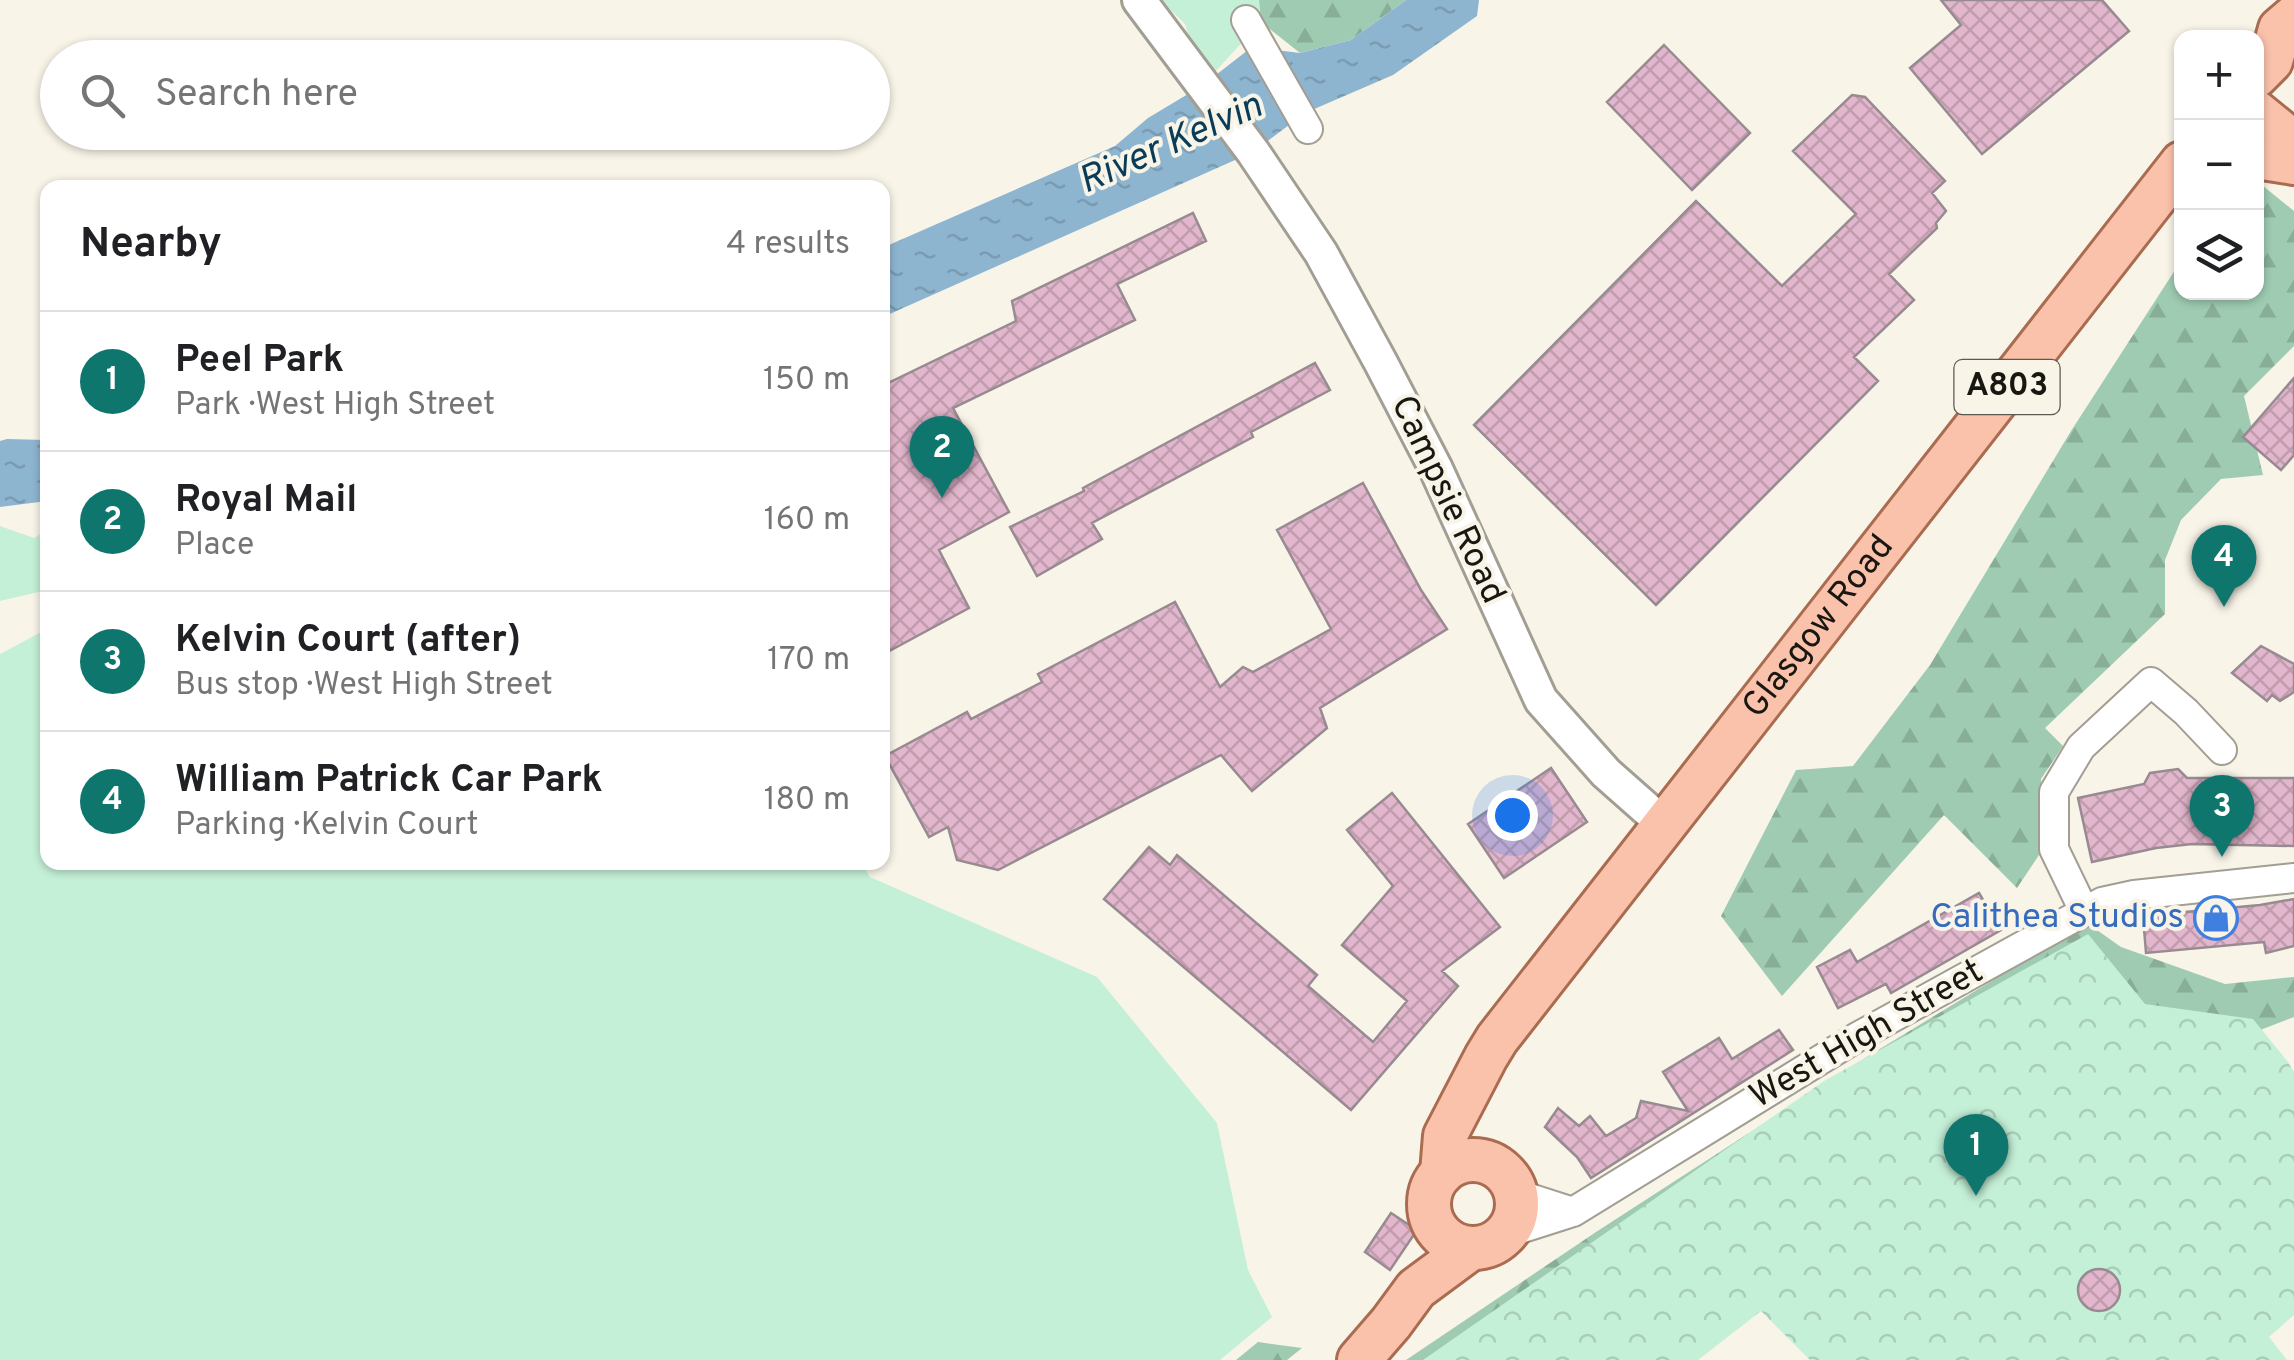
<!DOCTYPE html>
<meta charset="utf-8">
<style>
body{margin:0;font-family:Overpass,sans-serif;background:#f2f2f2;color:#202124}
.controls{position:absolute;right:30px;top:30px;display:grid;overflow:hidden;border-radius:20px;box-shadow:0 2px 8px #0004}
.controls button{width:90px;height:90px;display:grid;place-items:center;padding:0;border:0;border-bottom:2px solid #e0e0e0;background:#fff;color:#202124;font:50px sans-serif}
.you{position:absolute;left:1512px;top:815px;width:35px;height:35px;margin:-25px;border:8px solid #fff;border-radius:50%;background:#1a73e8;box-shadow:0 0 0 15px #1a73e833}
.badge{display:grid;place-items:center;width:65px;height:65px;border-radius:50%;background:#0f766e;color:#fff;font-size:32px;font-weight:700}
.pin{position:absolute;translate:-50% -82px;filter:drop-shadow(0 2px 5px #0008)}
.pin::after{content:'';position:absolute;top:52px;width:35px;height:30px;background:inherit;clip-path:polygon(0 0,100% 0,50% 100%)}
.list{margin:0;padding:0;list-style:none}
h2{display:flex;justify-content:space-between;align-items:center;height:130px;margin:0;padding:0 40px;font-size:42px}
h2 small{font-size:32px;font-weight:400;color:#757577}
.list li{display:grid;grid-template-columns:65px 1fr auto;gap:30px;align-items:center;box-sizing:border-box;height:140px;padding:0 40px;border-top:2px solid #e0e0e0}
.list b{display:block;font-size:38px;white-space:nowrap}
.list p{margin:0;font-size:32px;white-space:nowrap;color:#757577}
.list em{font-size:32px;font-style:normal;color:#757577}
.icon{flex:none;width:55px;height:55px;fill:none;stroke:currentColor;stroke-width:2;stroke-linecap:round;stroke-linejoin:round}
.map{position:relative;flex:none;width:2294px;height:1360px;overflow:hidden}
.search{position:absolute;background:#fff;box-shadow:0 2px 8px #0004;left:40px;top:40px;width:850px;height:110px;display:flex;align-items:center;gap:25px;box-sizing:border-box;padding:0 35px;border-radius:55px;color:#757577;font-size:38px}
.panel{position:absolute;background:#fff;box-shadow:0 2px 8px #0004;left:40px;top:180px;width:850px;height:690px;border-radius:20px}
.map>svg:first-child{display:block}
.green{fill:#c4f0d7}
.forest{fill:url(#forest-firs)}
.park{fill:url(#park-crowns)}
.water{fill:url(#water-ripples)}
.building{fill:url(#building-cross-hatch);stroke:#978b91;stroke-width:2.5}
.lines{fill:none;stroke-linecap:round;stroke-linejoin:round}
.minor-casing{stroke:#a39e93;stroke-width:32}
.tertiary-casing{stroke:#a39e93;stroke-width:38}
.primary-casing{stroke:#aa6c51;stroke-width:48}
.minor{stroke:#fff;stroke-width:28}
.tertiary{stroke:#fff;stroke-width:32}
.primary{stroke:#fbc2ab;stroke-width:42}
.labels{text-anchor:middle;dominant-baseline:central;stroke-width:8;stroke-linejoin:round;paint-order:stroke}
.shield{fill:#f9f4e8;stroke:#5c5952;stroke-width:2.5}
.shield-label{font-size:32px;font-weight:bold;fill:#181712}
.street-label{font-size:35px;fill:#181712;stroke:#f9f4e8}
.shop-label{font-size:35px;fill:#366cbe;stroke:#f9f4e8;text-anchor:end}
.water-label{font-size:38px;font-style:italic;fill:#093c58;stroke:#f9f4e8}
</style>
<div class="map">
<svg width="2294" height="1360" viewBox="0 0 2294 1360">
<defs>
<pattern id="forest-firs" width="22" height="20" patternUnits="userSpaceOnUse" patternTransform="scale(2.5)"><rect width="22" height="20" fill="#9fcbb2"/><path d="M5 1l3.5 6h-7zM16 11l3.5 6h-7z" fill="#88ae98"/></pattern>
<pattern id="park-crowns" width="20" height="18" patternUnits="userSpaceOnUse" patternTransform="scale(2.5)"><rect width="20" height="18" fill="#c4f0d7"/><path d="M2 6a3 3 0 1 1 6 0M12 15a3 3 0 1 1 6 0" fill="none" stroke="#a8cdb8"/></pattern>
<pattern id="water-ripples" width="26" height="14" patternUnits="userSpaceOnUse" patternTransform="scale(2.5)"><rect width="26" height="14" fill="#8eb5d0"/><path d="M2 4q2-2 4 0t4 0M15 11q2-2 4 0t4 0" fill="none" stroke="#7a9bb2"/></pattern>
<pattern id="building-cross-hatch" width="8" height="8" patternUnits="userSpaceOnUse" patternTransform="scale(2.5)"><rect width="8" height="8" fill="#e2b6cc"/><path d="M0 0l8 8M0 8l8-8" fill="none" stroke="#c19cae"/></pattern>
</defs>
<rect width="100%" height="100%" fill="#f9f4e8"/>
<!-- green -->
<path class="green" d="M 1160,0 L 1259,0 L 1261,22 L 1203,85 L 1185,24 Z
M 0,526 L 34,538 L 47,530 L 47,590 L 0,601 Z
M 47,629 L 48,862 L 861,863 L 870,877 L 1097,977 L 1217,1123 L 1248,1270 L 1272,1317 L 1220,1360 L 0,1360 L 0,654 Z"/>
<!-- forest -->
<path class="forest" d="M 1259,0 L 1406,0 L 1351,40 L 1300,53 L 1261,22 Z
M 2257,181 L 2294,211 L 2294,346 L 2244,396 L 2263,475 L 2221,479 L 2181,520 L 2165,560 L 2165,614 L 2045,728 L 2063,746 L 2041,779 L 2045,846 L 2017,888 L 1944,815 L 1782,996 L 1721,916 L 1796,770 L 1853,766 L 1930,665 L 2071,431 L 2177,267 L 2181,264 L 2182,292 L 2256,292 Z
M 2087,923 L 2121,947 L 2225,984 L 2294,977 L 2294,1017 L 2232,1041 L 1494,1360 L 1406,1360 L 1596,1232 L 1865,1058 Z
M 1258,1342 L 1302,1348 L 1287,1360 L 1236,1360 Z"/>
<!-- park -->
<path class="park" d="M 2088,934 L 2145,1004 L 2253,1019 L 2288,1062 L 2294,1072 L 2294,1315 L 2269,1337 L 2287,1360 L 1810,1360 L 1761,1311 L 1698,1360 L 1423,1360 L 1824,1081 Z"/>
<!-- water -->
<path class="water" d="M 1406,0 L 1479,0 L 1477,16 L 1393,75 L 1305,113 L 1253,152 L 883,317 L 882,248 L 1115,146 L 1148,118 L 1203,85 L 1248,50 L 1268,49 L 1300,53 L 1351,40 Z
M 7,439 L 47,440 L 47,501 L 0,507 L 0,441 Z"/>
<!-- building -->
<path class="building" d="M 1941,0 L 2102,0 L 2129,31 L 1982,154 L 1910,68 L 1961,25 Z
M 1664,45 L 1750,133 L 1692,190 L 1607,102 Z
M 1852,95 L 1865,97 L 1945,181 L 1932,193 L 1946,211 L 1936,223 L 1937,228 L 1889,274 L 1914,300 L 1854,357 L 1878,381 L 1656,605 L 1474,425 L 1696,201 L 1782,286 L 1856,214 L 1793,151 Z
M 1193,213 L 1206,241 L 1117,284 L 1135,320 L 953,408 L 1009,512 L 939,550 L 969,608 L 882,655 L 882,386 L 1016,321 L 1012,301 Z
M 1315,363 L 1330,390 L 1251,432 L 1253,437 L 1092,523 L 1102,539 L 1037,576 L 1010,527 L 1084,491 L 1083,488 Z
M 2294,378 L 2294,455 L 2281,470 L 2243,437 Z
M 1363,483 L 1421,590 L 1447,629 L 1320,708 L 1327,728 L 1252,791 L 1221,755 L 998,870 L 957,860 L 948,827 L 929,837 L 885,756 L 967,712 L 971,719 L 1042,682 L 1038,674 L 1175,602 L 1220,687 L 1243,667 L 1253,672 L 1331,629 L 1277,530 Z
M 2261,646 L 2294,664 L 2294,692 L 2280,701 L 2272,695 L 2267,701 L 2232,673 Z
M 1551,768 L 1587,822 L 1504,878 L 1468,824 Z
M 2178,769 L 2187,778 L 2294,778 L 2294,846 L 2192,844 L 2156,848 L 2092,862 L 2078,798 L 2144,784 L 2150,773 Z
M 1392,793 L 1500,927 L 1442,971 L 1458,986 L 1351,1110 L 1104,899 L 1149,847 L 1170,865 L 1177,855 L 1317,975 L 1308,986 L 1373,1042 L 1407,1001 L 1342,945 L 1393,886 L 1347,830 Z
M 1979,893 L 2001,930 L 1891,993 L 1886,984 L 1838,1008 L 1817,967 L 1850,950 L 1857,962 Z
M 2294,899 L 2294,946 L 2266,953 L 2264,942 L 2146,953 L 2143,916 L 2260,905 Z
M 1779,1030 L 1793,1050 L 1591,1178 L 1577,1157 L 1545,1127 L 1558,1108 L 1579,1126 L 1590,1116 L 1606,1136 L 1636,1118 L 1641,1101 L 1688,1111 L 1663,1072 L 1719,1038 L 1732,1059 Z
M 1391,1213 L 1417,1230 L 1390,1270 L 1365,1252 Z
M2078 1290a21 21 0 1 1 42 0a21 21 0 1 1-42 0Z"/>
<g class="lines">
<!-- minor casing -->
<g class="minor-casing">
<path id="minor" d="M 1246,20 L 1308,129
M 2084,911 L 2054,849 L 2054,792 L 2081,747 L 2151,682 L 2186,712 L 2222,750
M 1517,1194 L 1573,1212
M 1507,1233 L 1573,1212 L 1859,1036 L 2102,902 L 2134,895 L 2294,878"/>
</g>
<!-- tertiary casing -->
<g class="tertiary-casing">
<path id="tertiary" d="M 1139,0 L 1253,152 L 1321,253 L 1381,363 L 1436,469 L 1541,700 L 1606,773 L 1666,826"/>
</g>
<!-- primary casing -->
<g class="primary-casing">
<g id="primary">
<path d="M 2256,76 L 2271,61 L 2280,29 L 2294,17"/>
<path d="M 2256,112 L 2294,143"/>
<path d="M 2256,157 L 2294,163"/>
<circle cx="1473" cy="1204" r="44"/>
<path id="s1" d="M 1442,1173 L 1445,1136 L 1486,1057 L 1497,1039 L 2182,163"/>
<path d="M 1359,1360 L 1391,1323 L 1416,1289 L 1470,1249"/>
</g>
</g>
<!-- minor -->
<use href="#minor" class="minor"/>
<!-- tertiary -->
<use href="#tertiary" class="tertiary"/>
<!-- primary -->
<use href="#primary" class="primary"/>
</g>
<!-- icons -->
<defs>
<g id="shop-ring" transform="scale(2.25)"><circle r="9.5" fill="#f9f4e8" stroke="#3f7fe0" stroke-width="1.5"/><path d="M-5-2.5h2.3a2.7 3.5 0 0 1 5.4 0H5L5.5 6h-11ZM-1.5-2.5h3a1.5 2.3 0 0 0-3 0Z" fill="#3f7fe0"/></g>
</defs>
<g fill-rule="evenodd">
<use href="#shop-ring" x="2216" y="918"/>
</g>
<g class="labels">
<!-- shield labels -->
<rect class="shield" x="1954.5" y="360" width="105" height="54" rx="8"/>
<g class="shield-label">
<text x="2007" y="387">A803</text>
</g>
<!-- street labels -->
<g class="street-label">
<text transform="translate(1447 500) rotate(65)">Campsie Road</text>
<text stroke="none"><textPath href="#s1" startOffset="670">Glasgow Road</textPath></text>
<text transform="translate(1867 1035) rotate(-30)">West High Street</text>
</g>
<!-- shop labels -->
<g class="shop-label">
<text x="2184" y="918">Calithea Studios</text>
</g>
<!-- water labels -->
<g class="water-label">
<text transform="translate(1171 145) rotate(-24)">River Kelvin</text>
</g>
</g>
</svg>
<div class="controls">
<button>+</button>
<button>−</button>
<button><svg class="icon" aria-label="layers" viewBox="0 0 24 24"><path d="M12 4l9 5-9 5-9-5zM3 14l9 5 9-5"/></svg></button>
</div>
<div class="you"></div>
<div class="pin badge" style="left:1976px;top:1196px">1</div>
<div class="pin badge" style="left:942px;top:498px">2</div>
<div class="pin badge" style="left:2222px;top:857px">3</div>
<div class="pin badge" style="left:2224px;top:607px">4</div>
<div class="search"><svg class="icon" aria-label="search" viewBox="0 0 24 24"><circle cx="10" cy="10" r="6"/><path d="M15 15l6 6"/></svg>Search here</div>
<section class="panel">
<h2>Nearby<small>4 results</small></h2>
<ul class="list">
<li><span class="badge">1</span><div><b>Peel Park</b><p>Park · West High Street</p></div><em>150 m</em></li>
<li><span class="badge">2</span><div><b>Royal Mail</b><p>Place</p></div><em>160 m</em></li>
<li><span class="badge">3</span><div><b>Kelvin Court (after)</b><p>Bus stop · West High Street</p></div><em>170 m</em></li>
<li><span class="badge">4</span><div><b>William Patrick Car Park</b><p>Parking · Kelvin Court</p></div><em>180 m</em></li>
</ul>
</section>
</div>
